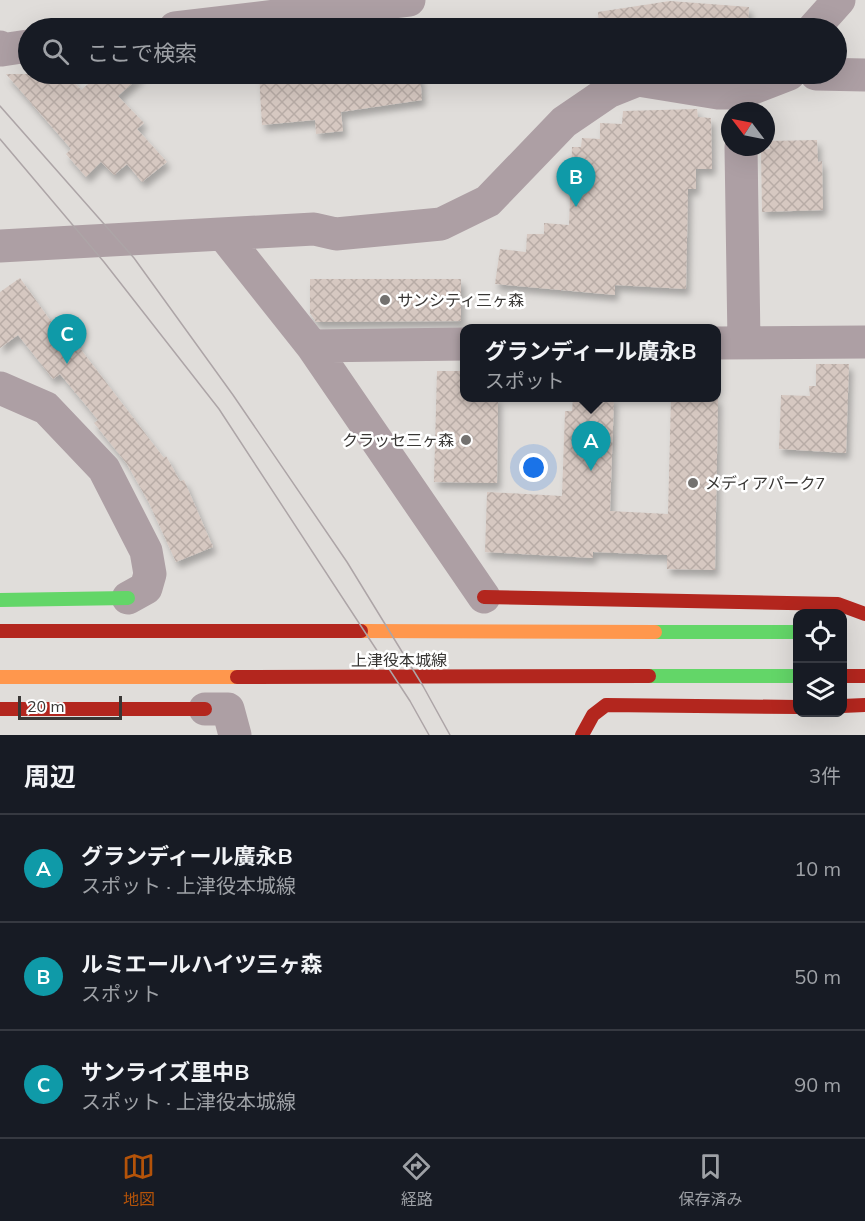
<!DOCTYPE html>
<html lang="ja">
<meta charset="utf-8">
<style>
body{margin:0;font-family:Mulish,"Noto Sans JP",sans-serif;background:#242831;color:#f1f3f6}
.controls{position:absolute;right:18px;bottom:18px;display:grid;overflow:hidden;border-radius:12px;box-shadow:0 6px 24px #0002}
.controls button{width:54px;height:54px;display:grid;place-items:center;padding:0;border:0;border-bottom:2px solid #363941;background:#171b24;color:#f1f3f6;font:30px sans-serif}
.compass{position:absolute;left:721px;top:102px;width:54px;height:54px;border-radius:50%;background:#171b24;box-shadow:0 6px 24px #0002;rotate:302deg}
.scale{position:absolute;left:18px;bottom:15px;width:104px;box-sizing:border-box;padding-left:6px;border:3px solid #393735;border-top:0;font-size:16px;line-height:21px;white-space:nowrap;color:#393735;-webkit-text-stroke:4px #fff;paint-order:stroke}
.you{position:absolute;left:534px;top:468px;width:21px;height:21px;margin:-15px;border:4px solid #fff;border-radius:50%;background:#1a73e8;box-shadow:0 0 0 9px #1a73e833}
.badge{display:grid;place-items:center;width:39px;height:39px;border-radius:50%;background:#b45309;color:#fff;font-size:20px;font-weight:700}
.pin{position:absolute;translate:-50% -50px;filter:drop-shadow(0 2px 3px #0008)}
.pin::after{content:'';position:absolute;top:32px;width:21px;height:18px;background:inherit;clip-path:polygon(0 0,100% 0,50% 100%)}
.popup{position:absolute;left:460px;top:324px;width:261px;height:78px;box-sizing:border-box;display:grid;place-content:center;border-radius:12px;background:#171b24;filter:drop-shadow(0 2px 4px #0005);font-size:20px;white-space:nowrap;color:#9ea1a6}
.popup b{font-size:22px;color:#f1f3f6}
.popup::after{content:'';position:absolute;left:50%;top:100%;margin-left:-12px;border:12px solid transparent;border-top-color:#171b24}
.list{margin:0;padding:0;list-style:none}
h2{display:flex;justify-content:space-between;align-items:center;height:78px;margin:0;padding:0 24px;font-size:26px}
h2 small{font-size:20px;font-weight:400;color:#9ea1a6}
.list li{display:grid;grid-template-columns:39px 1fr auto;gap:18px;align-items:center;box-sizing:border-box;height:108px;padding:0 24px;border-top:2px solid #363941}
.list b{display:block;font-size:22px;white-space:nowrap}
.list p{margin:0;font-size:20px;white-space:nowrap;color:#9ea1a6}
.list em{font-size:20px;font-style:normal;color:#9ea1a6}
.icon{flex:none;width:33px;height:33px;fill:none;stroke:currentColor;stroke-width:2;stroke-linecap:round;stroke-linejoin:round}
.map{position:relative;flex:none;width:865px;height:735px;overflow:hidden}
.search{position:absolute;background:#171b24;box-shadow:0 6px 24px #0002;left:18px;right:18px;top:18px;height:66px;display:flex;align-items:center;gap:15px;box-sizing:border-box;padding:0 21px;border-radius:33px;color:#9ea1a6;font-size:22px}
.sheet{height:402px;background:#171b24}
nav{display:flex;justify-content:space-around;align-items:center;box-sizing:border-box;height:84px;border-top:2px solid #363941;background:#171b24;font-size:16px;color:#9ea1a6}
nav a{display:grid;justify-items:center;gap:3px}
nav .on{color:#b45309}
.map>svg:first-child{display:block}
.building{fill:url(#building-cross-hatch);filter:url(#shadow)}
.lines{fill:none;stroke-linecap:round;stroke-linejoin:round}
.street{stroke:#ad9fa4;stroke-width:33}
.fast{stroke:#63d668;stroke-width:14}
.slow{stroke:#ff974d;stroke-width:14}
.jam{stroke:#b3261e;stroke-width:14}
.tram{stroke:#ada5a7;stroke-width:1.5}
.poi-dot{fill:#73716f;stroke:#fff;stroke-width:2}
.labels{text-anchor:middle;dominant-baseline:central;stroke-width:5;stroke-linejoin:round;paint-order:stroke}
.poi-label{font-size:16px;fill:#393735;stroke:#fff;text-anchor:start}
.street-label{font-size:16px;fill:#393735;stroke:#fff}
</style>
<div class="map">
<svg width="865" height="735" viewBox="0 0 865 735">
<defs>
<pattern id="building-cross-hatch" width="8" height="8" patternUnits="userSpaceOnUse" patternTransform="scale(1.5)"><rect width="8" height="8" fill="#d6c8c1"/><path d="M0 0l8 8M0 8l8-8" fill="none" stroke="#b8aca6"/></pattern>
<filter id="shadow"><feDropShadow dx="3.5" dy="6" stdDeviation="3" flood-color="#0004"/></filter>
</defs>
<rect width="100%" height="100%" fill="#e0ddda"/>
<!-- building -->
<path class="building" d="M 670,1 L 749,7 L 748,28 L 599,28 L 598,12 Z
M 6,74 L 67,74 L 81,90 L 100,74 L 143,74 L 118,96 L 144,123 L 137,129 L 167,162 L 142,182 L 127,164 L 114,175 L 101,162 L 86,177 L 66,154 L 71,149 Z
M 259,74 L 420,74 L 422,100 L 341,112 L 343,131 L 316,134 L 315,120 L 262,125 Z
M 697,109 L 698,117 L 711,118 L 712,169 L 696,169 L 696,189 L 688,189 L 686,289 L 615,285 L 615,295 L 495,284 L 500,249 L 526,252 L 527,234 L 544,234 L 544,223 L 569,225 L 572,147 L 581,147 L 582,138 L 600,139 L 600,123 L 622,124 L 623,111 Z
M 817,140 L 818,162 L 822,161 L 823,210 L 762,212 L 761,150 L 770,149 L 769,141 Z
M 20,278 L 60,334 L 66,330 L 164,458 L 166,456 L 180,481 L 184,480 L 213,547 L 176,562 L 149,503 L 127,464 L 94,423 L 98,420 L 60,374 L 53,379 L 18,335 L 0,348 L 0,292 Z
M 310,279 L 461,279 L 461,321 L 316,322 L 310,313 Z
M 816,364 L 849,364 L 846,453 L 779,449 L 781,395 L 810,396 L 809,386 L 816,386 Z
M 437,371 L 465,371 L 465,398 L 498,398 L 497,483 L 434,482 Z
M 573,398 L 614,398 L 610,511 L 668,514 L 671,398 L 718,398 L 715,570 L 667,569 L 667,555 L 593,552 L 593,558 L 485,552 L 487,492 L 562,496 L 565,411 L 572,411 Z"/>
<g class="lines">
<!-- street -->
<path class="street" d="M 175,28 L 409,0
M 814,28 L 839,0
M 0,47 L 2,50 L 28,46
M 816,74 L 865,75
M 741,147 L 744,342
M 223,234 L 312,346 L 484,597
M 0,246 L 314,229 L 336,234 L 441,224 L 488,201 L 564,122 L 608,92 L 638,80 L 718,93 L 740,93 L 789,74
M 717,343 L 865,342
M 312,346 L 465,344
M 0,388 L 46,408 L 104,469 L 146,551 L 150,574 L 146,588 L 128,598
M 205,709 L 228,709 L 235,735"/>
<!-- fast -->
<path class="fast" d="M 0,600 L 128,598
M 655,632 L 798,632
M 649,676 L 798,676"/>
<!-- slow -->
<path class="slow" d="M 361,631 L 655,632
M 0,677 L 237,677"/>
<!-- jam -->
<path class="jam" d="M 484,597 L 838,604 L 865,614
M 0,631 L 361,631
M 842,676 L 865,676
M 237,677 L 649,676
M 842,706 L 865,705
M 0,709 L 205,709
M 582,735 L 593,715 L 606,705 L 798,707"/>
<!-- tram -->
<path class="tram" d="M 0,106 L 134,258 L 233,395 L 347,562 L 423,686 L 450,735
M 0,139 L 104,262 L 219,409 L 410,701 L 429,735"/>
</g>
<!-- markers -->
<g class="poi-dot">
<circle cx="385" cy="300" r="6"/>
<circle cx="466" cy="440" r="6"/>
<circle cx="693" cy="483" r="6"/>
</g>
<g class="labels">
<!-- poi labels -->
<g class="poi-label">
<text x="397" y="300">サンシティ三ヶ森</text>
<text x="454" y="440" text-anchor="end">クラッセ三ヶ森</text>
<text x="705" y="483">メディアパーク7</text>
</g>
<!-- street labels -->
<g class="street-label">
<text x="399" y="660">上津役本城線</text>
</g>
</g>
</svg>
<div class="controls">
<button><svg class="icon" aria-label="locate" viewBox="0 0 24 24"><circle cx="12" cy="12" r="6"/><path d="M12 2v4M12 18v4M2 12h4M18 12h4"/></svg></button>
<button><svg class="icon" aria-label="layers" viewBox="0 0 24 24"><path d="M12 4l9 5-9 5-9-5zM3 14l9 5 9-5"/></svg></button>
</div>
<svg class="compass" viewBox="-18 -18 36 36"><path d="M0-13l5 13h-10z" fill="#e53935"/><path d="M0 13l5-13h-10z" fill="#9ea1a6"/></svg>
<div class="scale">20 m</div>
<div class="you"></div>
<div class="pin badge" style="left:591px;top:471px;background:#0f9aa8">A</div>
<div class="popup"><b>グランディール廣永B</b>スポット</div>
<div class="pin badge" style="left:576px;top:207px;background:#0f9aa8">B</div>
<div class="pin badge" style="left:67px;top:364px;background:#0f9aa8">C</div>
<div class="search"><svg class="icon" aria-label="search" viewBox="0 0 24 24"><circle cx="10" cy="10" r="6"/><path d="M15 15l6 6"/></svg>ここで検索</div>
</div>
<section class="sheet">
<h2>周辺<small>3件</small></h2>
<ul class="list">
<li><span class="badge" style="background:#0f9aa8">A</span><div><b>グランディール廣永B</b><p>スポット · 上津役本城線</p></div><em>10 m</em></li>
<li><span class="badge" style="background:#0f9aa8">B</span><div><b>ルミエールハイツ三ヶ森</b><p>スポット</p></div><em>50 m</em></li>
<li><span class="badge" style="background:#0f9aa8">C</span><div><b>サンライズ里中B</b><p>スポット · 上津役本城線</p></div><em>90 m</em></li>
</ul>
</section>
<nav>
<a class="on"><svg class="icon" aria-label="map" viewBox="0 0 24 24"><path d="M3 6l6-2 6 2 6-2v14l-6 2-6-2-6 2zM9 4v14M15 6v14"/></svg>地図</a>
<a><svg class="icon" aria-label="directions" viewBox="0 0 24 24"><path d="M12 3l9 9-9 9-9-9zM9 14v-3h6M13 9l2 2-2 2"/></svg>経路</a>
<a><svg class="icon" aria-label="saved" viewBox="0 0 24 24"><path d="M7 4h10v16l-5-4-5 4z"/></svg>保存済み</a>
</nav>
